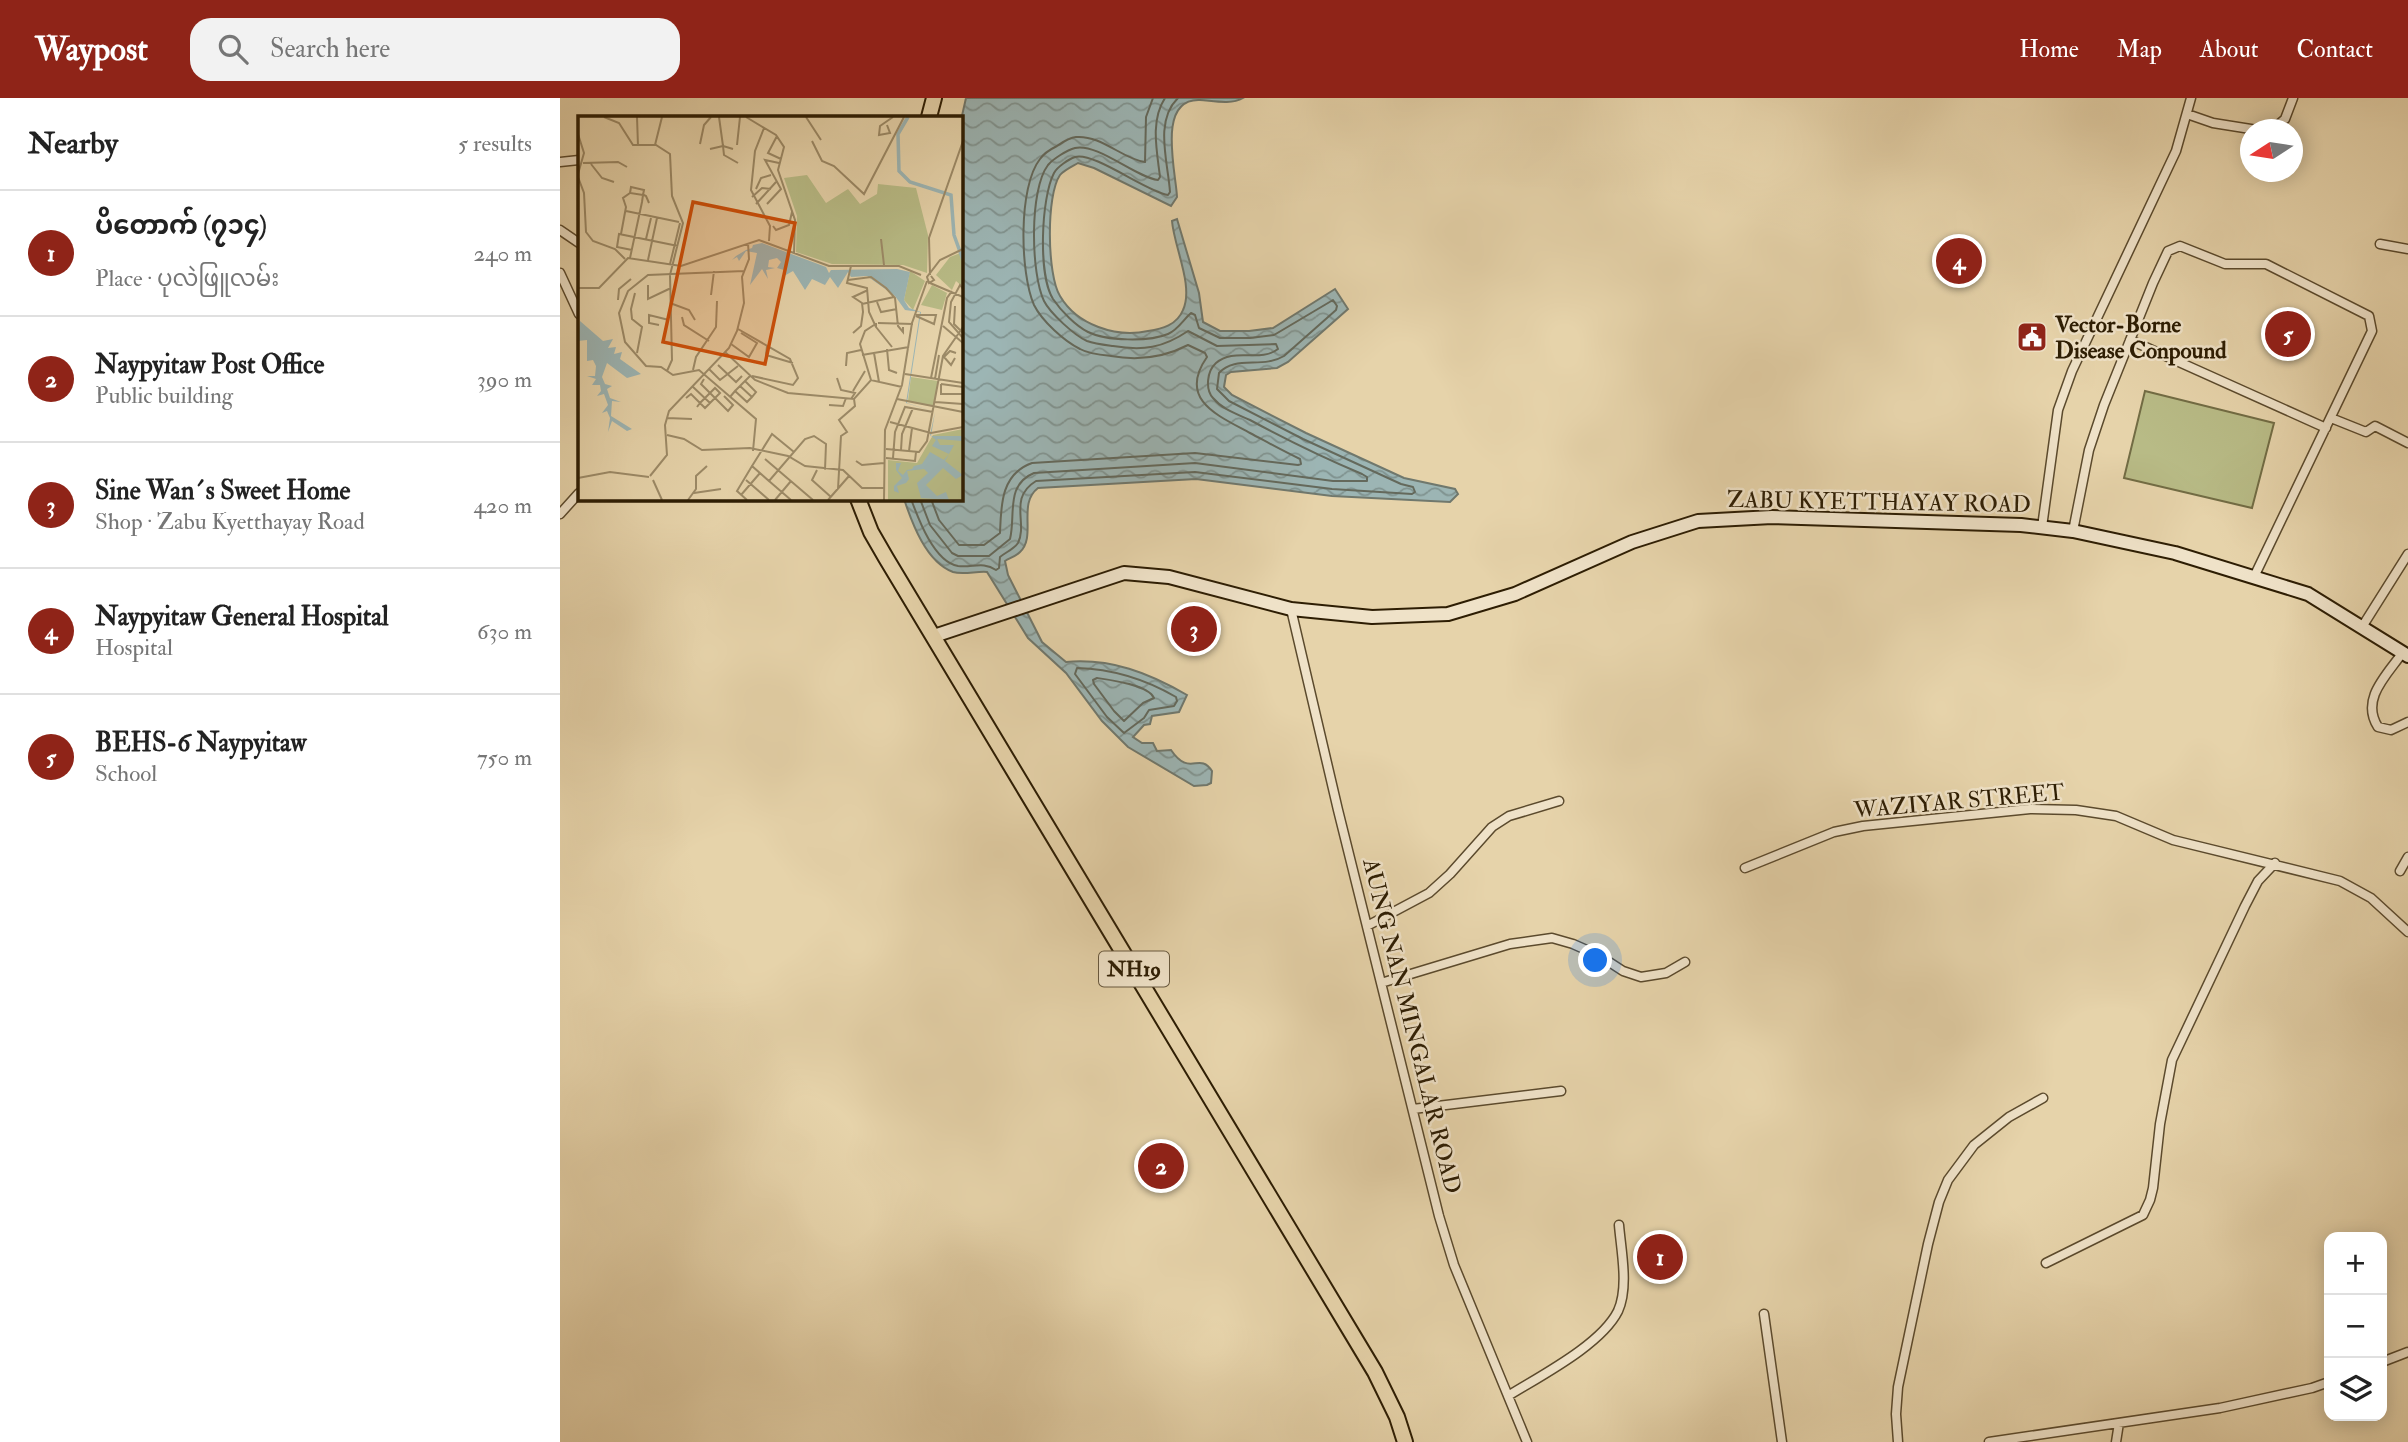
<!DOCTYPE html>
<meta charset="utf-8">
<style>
body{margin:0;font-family:"IM FELL Double Pica","Noto Sans Myanmar",serif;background:#f2f2f2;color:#222}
.controls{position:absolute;right:21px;bottom:21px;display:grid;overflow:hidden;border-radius:14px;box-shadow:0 4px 18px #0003}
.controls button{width:63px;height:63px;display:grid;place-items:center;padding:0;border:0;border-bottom:2px solid #e0e0e0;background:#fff;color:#222;font:35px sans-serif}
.compass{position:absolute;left:1680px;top:21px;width:63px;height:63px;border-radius:50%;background:#fff;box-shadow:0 4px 18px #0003;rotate:258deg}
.you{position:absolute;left:1036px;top:863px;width:24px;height:24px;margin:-18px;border:5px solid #fff;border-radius:50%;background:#1a73e8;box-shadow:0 0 0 10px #1a73e833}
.badge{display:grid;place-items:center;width:46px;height:46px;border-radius:50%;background:#8f2418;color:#fff;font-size:23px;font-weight:700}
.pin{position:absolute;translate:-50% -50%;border:4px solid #fff;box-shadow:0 2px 7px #0006}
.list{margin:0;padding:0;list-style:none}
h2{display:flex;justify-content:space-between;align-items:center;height:91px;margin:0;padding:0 28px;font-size:30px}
h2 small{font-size:23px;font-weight:400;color:#767676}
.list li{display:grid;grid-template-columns:46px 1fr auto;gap:21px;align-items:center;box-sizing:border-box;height:126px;padding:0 28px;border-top:2px solid #e0e0e0}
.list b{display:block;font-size:26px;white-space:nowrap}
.list p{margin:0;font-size:23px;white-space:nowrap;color:#767676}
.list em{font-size:23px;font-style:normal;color:#767676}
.icon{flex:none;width:38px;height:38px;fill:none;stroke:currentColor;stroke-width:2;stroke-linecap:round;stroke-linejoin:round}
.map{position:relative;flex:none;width:1848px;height:1344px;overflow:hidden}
header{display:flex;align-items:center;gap:42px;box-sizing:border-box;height:98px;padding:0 35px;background:#8f2418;color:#fff}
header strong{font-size:33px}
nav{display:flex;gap:38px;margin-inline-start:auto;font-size:24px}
.search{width:490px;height:63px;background:#f2f2f2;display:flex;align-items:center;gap:18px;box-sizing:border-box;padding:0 24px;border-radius:21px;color:#767676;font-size:26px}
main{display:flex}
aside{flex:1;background:#fff}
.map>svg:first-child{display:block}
.green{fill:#b8bb86;stroke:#726c44;stroke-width:2}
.water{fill:url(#water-waves);stroke:#70786d;stroke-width:2}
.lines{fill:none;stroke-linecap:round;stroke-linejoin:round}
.shore{stroke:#64695c;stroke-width:2}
.minor-casing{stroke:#5b4a2d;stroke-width:11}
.secondary-casing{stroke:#2d1d03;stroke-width:16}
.trunk-casing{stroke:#2d1d03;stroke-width:18}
.minor{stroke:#efe2c8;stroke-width:8}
.secondary{stroke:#efe2c8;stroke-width:12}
.trunk{stroke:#e6d3aa;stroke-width:14}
.labels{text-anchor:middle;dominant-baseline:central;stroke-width:5;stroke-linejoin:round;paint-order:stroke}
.shield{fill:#efe2c8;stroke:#67583e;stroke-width:2}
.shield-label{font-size:21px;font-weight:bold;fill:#2d1d03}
.poi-label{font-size:23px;font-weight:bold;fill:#2d1d03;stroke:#efe2c8;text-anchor:start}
.street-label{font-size:23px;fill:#2d1d03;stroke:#efe2c8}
.inset-river{fill:none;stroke:#9cb5b4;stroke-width:3.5}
.inset-road{fill:none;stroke:#9c8a67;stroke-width:2}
.view{fill:#cc500b;fill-opacity:0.15;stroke:#cc500b;stroke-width:3.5}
.inset-edge{fill:none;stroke:#2d1d03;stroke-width:3.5}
</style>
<header>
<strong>Waypost</strong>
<div class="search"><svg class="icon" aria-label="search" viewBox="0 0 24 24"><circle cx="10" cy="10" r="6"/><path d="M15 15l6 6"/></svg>Search here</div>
<nav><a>Home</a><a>Map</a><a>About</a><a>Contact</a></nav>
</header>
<main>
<aside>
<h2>Nearby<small>5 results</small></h2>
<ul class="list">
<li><span class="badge">1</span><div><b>ပိတောက် (၇၁၄)</b><p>Place · ပုလဲဖြူလမ်း</p></div><em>240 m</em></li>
<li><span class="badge">2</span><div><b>Naypyitaw Post Office</b><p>Public building</p></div><em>390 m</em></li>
<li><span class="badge">3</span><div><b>Sine Wan´s Sweet Home</b><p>Shop · Zabu Kyetthayay Road</p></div><em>420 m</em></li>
<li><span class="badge">4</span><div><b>Naypyitaw General Hospital</b><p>Hospital</p></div><em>630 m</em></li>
<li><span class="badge">5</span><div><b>BEHS-6 Naypyitaw</b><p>School</p></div><em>750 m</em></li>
</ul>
</aside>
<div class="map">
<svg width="1848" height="1344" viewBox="0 0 1848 1344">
<defs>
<pattern id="water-waves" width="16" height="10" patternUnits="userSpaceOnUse" patternTransform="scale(1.75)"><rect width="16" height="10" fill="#9cb5b4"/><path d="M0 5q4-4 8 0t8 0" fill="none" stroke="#809390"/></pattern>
</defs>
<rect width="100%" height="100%" fill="#e6d3aa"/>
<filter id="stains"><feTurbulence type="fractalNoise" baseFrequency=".00286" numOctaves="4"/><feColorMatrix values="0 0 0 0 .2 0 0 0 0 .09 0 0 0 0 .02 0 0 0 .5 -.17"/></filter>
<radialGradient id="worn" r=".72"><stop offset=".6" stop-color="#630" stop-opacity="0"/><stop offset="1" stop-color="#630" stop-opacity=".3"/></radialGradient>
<!-- green -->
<path class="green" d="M 1585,293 L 1714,325 L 1692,410 L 1564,380 Z"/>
<!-- water -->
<path class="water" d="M 406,0 L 683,0 C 671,7 654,3 640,2 C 596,0 616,74 617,99 L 611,108 L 534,70 L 518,65 C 513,68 504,72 500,77 C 486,97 487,177 500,198 C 517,227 556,240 588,233 C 602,231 617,227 623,212 C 634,188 614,149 612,123 L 617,121 L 639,195 L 643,224 L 660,233 L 689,233 L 713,230 L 775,191 L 788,211 L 728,264 L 717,270 L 671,274 L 666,277 L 664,289 L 672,297 L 746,335 L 844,380 L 895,391 L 898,396 L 890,404 L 772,398 L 636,381 L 478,390 C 457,406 477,438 460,454 C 456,458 450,460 445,463 L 448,477 L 482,544 L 506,564 C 551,560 589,575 627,597 L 619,614 L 592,618 L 590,626 L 584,627 L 573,639 L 582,645 L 593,645 L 597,653 L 611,652 C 630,680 639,653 652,673 L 651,685 L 647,687 L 634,688 L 568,649 L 542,623 L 506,575 L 468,540 L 427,474 C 417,473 403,477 393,474 C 366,464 352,425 344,401 L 401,401 L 401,22 Z"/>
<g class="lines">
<!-- shore -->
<path class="shore" d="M 351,401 C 358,420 374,464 398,468 C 412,470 423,463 436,472 L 439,470 L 440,459 C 446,454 454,451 458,445 C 468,425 448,400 476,383 L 635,374 L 772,391 L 852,396 L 855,394 L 853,389 L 841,386 L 743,341 L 669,303 L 657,291 L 659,275 C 675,257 703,271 724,258 L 776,212 L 777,208 L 773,202 L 714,237 L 690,240 L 660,240 L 639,230 L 635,217 L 631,215 C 623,222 618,232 608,236 C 589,244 546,243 528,234 C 516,228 501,213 493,201 C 478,177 481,100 494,75 C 497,69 509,61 515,59 C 533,53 587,94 608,97 L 610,94 C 608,64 594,23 618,0
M 360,401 L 370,427 L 392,455 L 398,458 L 429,458 L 450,441 C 456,417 445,387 474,375 L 635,365 L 773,383 L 807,383 L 807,379 L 802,376 C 764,360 727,342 690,322 C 677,316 663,312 653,300 C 645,291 647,273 656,265 C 674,249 700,265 718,251 L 716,246 L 657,248 L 628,233 C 603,250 583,253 553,248 C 545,247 535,246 527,243 C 515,238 490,215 484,203 C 471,176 469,92 488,67 C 493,61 507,52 515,50 C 538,45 575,79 598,82 L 600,79 C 597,53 590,23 605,0
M 371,401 L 379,422 L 399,447 L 424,447 L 440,435 C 441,407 441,376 472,365 L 635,355 L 738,367 L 741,366 L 740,361 C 723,353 707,344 690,335 C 659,318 617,302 647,259 L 645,255 L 628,247 C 603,260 579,263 551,258 C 541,257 529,256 520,251 C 504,243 482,223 474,207 C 460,175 458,89 480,61 C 484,55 491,51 497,48 C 503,44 508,40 516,39 C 542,37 562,61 585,64 L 586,19 L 593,0
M 517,570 C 554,571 585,581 616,599 L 617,603 L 614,608 L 589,612 L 584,620 L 564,635 L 547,619 L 515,576 Z
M 537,580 C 551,582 588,587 594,600 L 583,605 L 564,623 L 554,613 L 534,586 L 533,582 Z"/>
<!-- minor casing -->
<g class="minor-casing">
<path id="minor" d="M 1627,16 L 1653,25 L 1697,32
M 1712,32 L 1725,21 L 1733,0
M 0,64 L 19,62
M 0,132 L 19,145
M 1820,146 L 1848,151
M 0,175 L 19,216
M 1570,242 L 1766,330
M 1771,320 L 1806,334 L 1815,328 L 1848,345
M 0,416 L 19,395
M 1482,429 L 1498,312 L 1512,273 L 1616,53 L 1631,0
M 1513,433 L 1529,352 L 1544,307 L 1593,185 L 1608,153 L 1620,148 L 1665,166 L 1706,166 L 1809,218 L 1812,233 L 1694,479
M 731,511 L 778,712 L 879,1118 L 894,1167 L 967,1344
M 1802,529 L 1848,456
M 1843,554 C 1827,577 1800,601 1818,629 L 1831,632 L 1848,624
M 1185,770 L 1274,734 L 1303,728 L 1470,711 L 1516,712 L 1556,718 L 1613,742 L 1780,783 L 1811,800 L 1848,834
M 1840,773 L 1848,759
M 807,828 L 869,795 L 890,776 L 932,729 L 949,718 L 999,703
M 821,885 L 950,846 L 992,840 L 1013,846 L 1040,858 L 1063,873 L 1081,879 L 1106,875 L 1125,864
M 853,1011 L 1001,993
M 1486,1165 L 1583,1117 L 1590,1102 L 1593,1090 L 1600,1026 L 1612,962 L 1685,808 L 1698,783 L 1715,765
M 1204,1216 L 1222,1344
M 1822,1264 L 1848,1254
M 948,1298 C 980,1278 1041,1247 1058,1213 C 1069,1189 1061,1152 1059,1127
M 1338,1344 L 1336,1316 L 1338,1289 L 1368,1146 L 1379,1104 L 1388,1082 L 1414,1047 L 1449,1019 L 1483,1000
M 1429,1344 L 1660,1310 L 1752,1290 L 1769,1284
M 1556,1344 L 1559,1325"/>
</g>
<!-- secondary casing -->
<g class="secondary-casing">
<path id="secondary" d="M 374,538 L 564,475 L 609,479 L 731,511 L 812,519 L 888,516 L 955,496 L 1072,444 L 1138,423 L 1212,419 L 1461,427 L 1513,433 L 1615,455 L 1748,496 L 1848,558"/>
</g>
<!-- trunk casing -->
<g class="trunk-casing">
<path id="trunk" d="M 369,19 L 374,0
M 298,401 L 311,434 L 326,460 L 815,1274 L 837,1319 L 845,1344"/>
</g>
<!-- minor -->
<use href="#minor" class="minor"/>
<!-- secondary -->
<use href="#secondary" class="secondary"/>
<!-- trunk -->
<use href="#trunk" class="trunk"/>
</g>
<!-- icons -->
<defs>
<g id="civic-square" transform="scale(1.575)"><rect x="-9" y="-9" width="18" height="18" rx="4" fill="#8f2418" stroke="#efe2c8"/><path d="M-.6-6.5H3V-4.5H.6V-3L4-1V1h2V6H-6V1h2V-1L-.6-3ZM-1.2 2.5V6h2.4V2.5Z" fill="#fff"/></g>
</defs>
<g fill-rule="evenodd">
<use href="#civic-square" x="1472" y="239"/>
</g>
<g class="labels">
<!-- shield labels -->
<rect class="shield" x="539" y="853.5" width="70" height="35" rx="5"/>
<g class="shield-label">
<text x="574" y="871">NH19</text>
</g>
<!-- poi labels -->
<g class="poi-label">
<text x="1495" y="226">Vector-Borne<tspan x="1495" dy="26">Disease Conpound</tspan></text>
</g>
<!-- street labels -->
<g class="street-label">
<text transform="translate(1319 404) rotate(1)">ZABU KYETTHAYAY ROAD</text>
<text transform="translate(1399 703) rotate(-5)">WAZIYAR STREET</text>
<text transform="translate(852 928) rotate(76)">AUNG NAN MINGALAR ROAD</text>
</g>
</g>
<!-- overview -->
<g transform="translate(18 18)">
<rect width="385" height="385" fill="#e6d3aa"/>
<path d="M 229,59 L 248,87 L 270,73 L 282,88 L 299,78 L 300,68 L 338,72 L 350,119 L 349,157 L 325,149 L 254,148 L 218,136 L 219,100 L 206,62 ZM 354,169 L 369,177 L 364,194 L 343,189 ZM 333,261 L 360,265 L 356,291 L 330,285 ZM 385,313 L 385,384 L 310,384 L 310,344 L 339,347 L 355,319 Z" fill="#b8bb86"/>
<path d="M 385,136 L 385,171 L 378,165 L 374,174 L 358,159 L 372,141 ZM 332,155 L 347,165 L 335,194 L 326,184 Z" fill="#b8bb86"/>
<path d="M 184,127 L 248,151 L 251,157 L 253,154 L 319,153 L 332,156 L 326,184 L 331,192 L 343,196 L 329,287 L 357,296 L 353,320 L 385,320 L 385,325 L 359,323 L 362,329 L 376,329 L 367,345 L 385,359 L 378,363 L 365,352 L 348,369 L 359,380 L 368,376 L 371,384 L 343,382 L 339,367 L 350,357 L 346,353 L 329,355 L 331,363 L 328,367 L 319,370 L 321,377 L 316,375 L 316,370 L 324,362 L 318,354 L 318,347 L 323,347 L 320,355 L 325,359 L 329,354 L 334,353 L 336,350 L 344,348 L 352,336 L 366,344 L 371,338 L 354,330 L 358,324 L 352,319 L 357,296 L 328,287 L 342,196 L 327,194 L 317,180 L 289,160 L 273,161 L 270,156 L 260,172 L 252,161 L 247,169 L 234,163 L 227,174 L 215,155 L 206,160 L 206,154 L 199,152 L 203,146 L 199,142 L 191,144 L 190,151 L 197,152 L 188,154 L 190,163 L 184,153 L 172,169 L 179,137 L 168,135 L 161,145 L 159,141 L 154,144 L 158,140 L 168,134 L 174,132 L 175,129 ZM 2,205 L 25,225 L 35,223 L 30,232 L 38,231 L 36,238 L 44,236 L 42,243 L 63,258 L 49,262 L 29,247 L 24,261 L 27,268 L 34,270 L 29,273 L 32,282 L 43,286 L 34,285 L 33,300 L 54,313 L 49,315 L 34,305 L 30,316 L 32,302 L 29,295 L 24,297 L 30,289 L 26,278 L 19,280 L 23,275 L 22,269 L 14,269 L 18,263 L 9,260 L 17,260 L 18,250 L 15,244 L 9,245 L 9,224 L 0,225 Z" fill="#9cb5b4"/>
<path class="inset-river" d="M 330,1 L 320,18 L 321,55 L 332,66 L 373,79 L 376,119 L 385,144"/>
<path class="inset-road" d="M 26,1 L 41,7 L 55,29 L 78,29 L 92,38 L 94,80 L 105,107 L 92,159 L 94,244 L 89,255M 59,1 L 60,30M 141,1 L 145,30 L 155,33M 168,1 L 198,19 L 206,31 L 200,54 L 217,104 L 216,138M 228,1 L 243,24M 309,9 L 312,17 L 301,19 L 302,10 L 315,1M 186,12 L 177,35 L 173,74 L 192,110 L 191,125M 0,18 L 6,37 L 0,58M 199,20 L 190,37 L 203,43M 234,25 L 244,45 L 256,50 L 286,78 L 326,1M 122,28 L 126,9 L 133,1M 77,29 L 84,1M 159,29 L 162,1M 132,33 L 145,30 L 146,39 L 160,47M 5,47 L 40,46 L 49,51M 13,48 L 24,62 L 36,66M 0,61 L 6,77 L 8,116 L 15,125 L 37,133 L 47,143M 178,73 L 183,62 L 193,59M 174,81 L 184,72 L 193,73M 178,88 L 198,66M 189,88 L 203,73 L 187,44 L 201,47M 48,95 L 101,106M 195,110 L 198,114 L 211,109 L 214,96M 43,118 L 48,91 L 45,82 L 52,77M 68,123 L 73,102M 303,123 L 306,149M 54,134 L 39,131 L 41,118 L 100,130M 52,142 L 64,86 L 65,79 L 66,74 L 53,71 L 52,77 L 65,79 L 66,79 L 68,80 L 71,87M 70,144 L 79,102M 92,148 L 102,107M 273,150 L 269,167 L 289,172 L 291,196 L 298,211 L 298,207M 166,155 L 70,159 L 50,175 L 41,197 L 47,226 L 68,250 L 83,251 L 95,259 L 121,254 L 178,303 L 175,335M 352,159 L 351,122 L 385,25M 353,160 L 356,164 L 351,167 L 349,161 L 362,144 L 385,133M 270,164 L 293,161 L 308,172 L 317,182 L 320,210 L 325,216 L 325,211M 352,167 L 385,181M 70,169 L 70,183 L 93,172M 0,172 L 21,172 L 50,142 L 103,150 L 181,124 L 251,150 L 321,150 L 343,159M 385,173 L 382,169 L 373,186 L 371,206 L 385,222M 57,177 L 53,193 L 54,203 L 64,211 L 59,237M 133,179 L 136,155M 40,184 L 41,173 L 53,163M 299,186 L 303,196 L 319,193M 92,187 L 111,194 L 117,204M 284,188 L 316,181M 377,190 L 376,208 L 385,217M 338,200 L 356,208 L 358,199 L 338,199M 104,201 L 106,209 L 131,225M 300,207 L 335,208M 81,209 L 71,207 L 71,199 L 91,204M 365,210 L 385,227M 298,211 L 314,231M 160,213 L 212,243 L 220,262 L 215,269 L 174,260M 275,217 L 283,210 L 285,196 L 284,187 L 275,181 L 290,174M 153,228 L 171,241 L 179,227 L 163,217M 189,230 L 188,239 L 215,247M 309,233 L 311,254 L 319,257M 147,236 L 177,264 L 210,277 L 276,283 L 293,264 L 324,271M 296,237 L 301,266M 284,239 L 331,231M 377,242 L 373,249 L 366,241 L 372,235 L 378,237M 140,249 L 158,266 L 164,260M 268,250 L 269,237 L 283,234M 131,253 L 142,264 L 160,250M 115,254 L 118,241 L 138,211 L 139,185M 327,258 L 385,267M 259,262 L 263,274 L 277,277 L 273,283M 353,262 L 369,182 L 374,175M 126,263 L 123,268 L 150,295 L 155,289 L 146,280M 357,263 L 361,239M 293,264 L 282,228 L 287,215 L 296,209M 363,268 L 363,278 L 385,278M 363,268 L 385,271M 114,270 L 132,287M 162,270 L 174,281 L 178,276 L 167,265M 157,275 L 172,260M 275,275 L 287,255M 152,281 L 157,275 L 169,286 L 174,281M 108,282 L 113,278 L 127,292 L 142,277 L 137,272 L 122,287 L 119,291M 319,283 L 385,296M 357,286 L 385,288M 251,289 L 265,290 L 268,282M 89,302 L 114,303M 312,306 L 353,317 L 385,311M 89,319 L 106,323 L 124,334 L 172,332 L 210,340 L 227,350 L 265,354 L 284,372 L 307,372M 308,333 L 341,336 L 349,325 L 365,240 L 385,211M 323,334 L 324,318 L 335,292M 331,335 L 334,312M 216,336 L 194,318 L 174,350 L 191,365 L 227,323 L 236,320 L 248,328 L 247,354M 308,342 L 337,345 L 338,336M 315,342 L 317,316 L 327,291 L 355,296M 187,343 L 235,384M 278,345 L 284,349 L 306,347M 239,354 L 234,364 L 253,381M 72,360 L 89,339 L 87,309 L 91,295 L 151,232 L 159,215 L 166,187 L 164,161 L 171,143 L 170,127M 0,362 L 32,356 L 71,361M 75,364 L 84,384M 168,364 L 191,384M 191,365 L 213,384M 260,373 L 263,320 L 269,316 L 261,304 L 277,290 L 276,283M 116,377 L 143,373M 163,379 L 182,357M 110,384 L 118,373 L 118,360 L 129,350M 169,384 L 159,375 L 174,350M 197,384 L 213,365M 250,384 L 271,360M 306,384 L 307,314 L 324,269 L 334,207 L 349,165"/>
<path class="view" d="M 115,86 L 217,107 L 187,248 L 85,226 Z"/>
<rect width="385" height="385" class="inset-edge"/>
</g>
<rect width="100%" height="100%" filter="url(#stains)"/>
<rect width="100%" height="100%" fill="url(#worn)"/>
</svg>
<div class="controls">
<button>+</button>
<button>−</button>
<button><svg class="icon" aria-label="layers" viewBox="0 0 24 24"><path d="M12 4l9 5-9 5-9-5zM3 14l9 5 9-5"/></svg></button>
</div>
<svg class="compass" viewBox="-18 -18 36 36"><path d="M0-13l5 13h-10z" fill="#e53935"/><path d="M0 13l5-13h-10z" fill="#767676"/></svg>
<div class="you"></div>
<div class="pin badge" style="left:1100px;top:1159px">1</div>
<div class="pin badge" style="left:601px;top:1068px">2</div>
<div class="pin badge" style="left:634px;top:531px">3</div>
<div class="pin badge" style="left:1399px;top:163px">4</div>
<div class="pin badge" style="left:1728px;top:236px">5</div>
</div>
</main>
